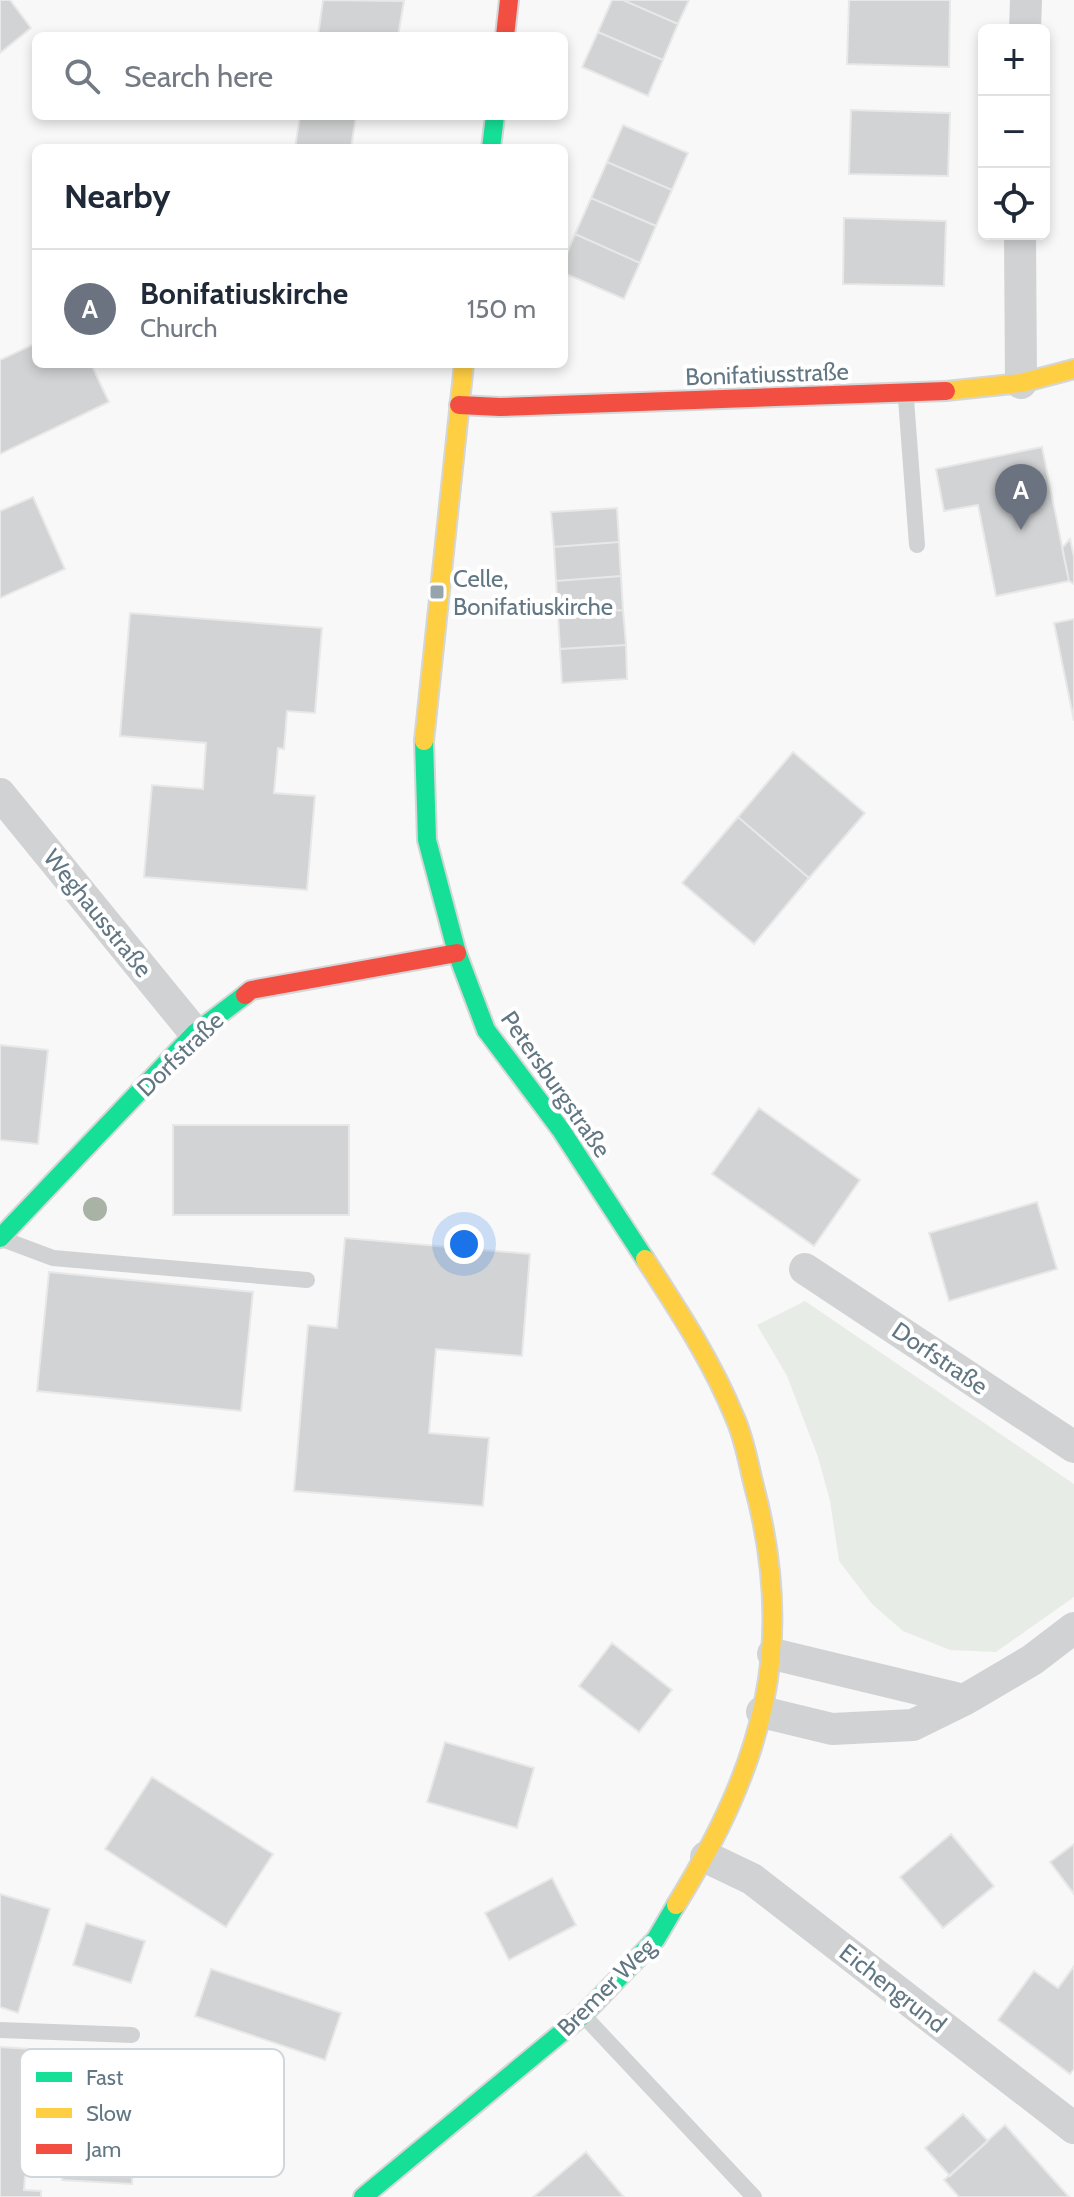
<!DOCTYPE html>
<meta charset="utf-8">
<style>
body{margin:0;font-family:Cabin,sans-serif;background:#f6f6f7;color:#1f2937}
.controls{position:absolute;right:24px;top:24px;display:grid;overflow:hidden;border-radius:12px;box-shadow:0 4px 12px #0003}
.controls button{width:72px;height:72px;display:grid;place-items:center;padding:0;border:0;border-bottom:2px solid #e0e1e3;background:#fff;color:#1f2937;font:40px sans-serif}
.you{position:absolute;left:464px;top:1244px;width:28px;height:28px;margin:-20px;border:6px solid #fff;border-radius:50%;background:#1a73e8;box-shadow:0 0 0 12px #1a73e833}
.badge{display:grid;place-items:center;width:52px;height:52px;border-radius:50%;background:#7c3aed;color:#fff;font-size:26px;font-weight:700}
.pin{position:absolute;translate:-50% -66px;filter:drop-shadow(0 2px 4px #0008)}
.pin::after{content:'';position:absolute;top:42px;width:28px;height:24px;background:inherit;clip-path:polygon(0 0,100% 0,50% 100%)}
.list{margin:0;padding:0;list-style:none}
h2{display:flex;justify-content:space-between;align-items:center;height:104px;margin:0;padding:0 32px;font-size:34px}
h2 small{font-size:26px;font-weight:400;color:#747a83}
.list li{display:grid;grid-template-columns:52px 1fr auto;gap:24px;align-items:center;box-sizing:border-box;height:120px;padding:0 32px;border-top:2px solid #e0e1e3}
.list b{display:block;font-size:30px;white-space:nowrap}
.list p{margin:0;font-size:26px;white-space:nowrap;color:#747a83}
.list em{font-size:26px;font-style:normal;color:#747a83}
.icon{flex:none;width:44px;height:44px;fill:none;stroke:currentColor;stroke-width:2;stroke-linecap:round;stroke-linejoin:round}
.map{position:relative;flex:none;width:1074px;height:2197px;overflow:hidden}
.search{position:absolute;background:#fff;box-shadow:0 4px 12px #0003;left:32px;top:32px;width:536px;height:88px;display:flex;align-items:center;gap:20px;box-sizing:border-box;padding:0 28px;border-radius:12px;color:#747a83;font-size:30px}
.panel{position:absolute;background:#fff;box-shadow:0 4px 12px #0003;left:32px;top:144px;width:536px;height:224px;border-radius:12px}
.map>svg:first-child{display:block}
.green{fill:#e8ece6}
.building{fill:#d2d3d4;stroke:#e8e8e8;stroke-width:2}
.lines{fill:none;stroke-linecap:round;stroke-linejoin:round}
.fast-casing{stroke:#d5d6d7;stroke-width:22}
.slow-casing{stroke:#d5d6d7;stroke-width:22}
.jam-casing{stroke:#d5d6d7;stroke-width:22}
.lane{stroke:#d1d2d3;stroke-width:16}
.street{stroke:#d1d2d3;stroke-width:32}
.fast{stroke:#16e098;stroke-width:18}
.slow{stroke:#ffcf43;stroke-width:18}
.jam{stroke:#f24e42;stroke-width:18}
.tree{fill:#a8b3a5}
.poi-dot{fill:#96a4ad;stroke:#fff;stroke-width:3}
.labels{text-anchor:middle;dominant-baseline:central;stroke-width:8;stroke-linejoin:round;paint-order:stroke}
.street-label{font-size:24px;fill:#627784;stroke:#fff}
.poi-label{font-size:24px;fill:#627784;stroke:#fff;text-anchor:start}
.key{fill:#fff;stroke:#d0d6da;stroke-width:2}
.key-label{font-size:22px;fill:#627784}
</style>
<div class="map">
<svg width="1074" height="2197" viewBox="0 0 1074 2197">
<rect width="100%" height="100%" fill="#f8f8f8"/>
<!-- green -->
<path class="green" d="M 805,1301 L 1074,1484 L 1074,1597 L 996,1652 L 950,1650 L 903,1631 L 872,1604 L 839,1561 L 830,1501 L 818,1457 L 787,1376 L 757,1325 Z"/>
<!-- building -->
<path class="building" d="M 0,0 L 10,0 L 31,28 L 0,53 Z
M 323,0 L 404,1 L 398,36 L 318,36 Z
M 612,0 L 623,0 L 678,24 L 663,60 L 598,32 Z
M 623,0 L 689,0 L 678,24 Z
M 849,0 L 950,0 L 949,67 L 847,64 Z
M 598,32 L 663,60 L 648,96 L 582,67 Z
M 851,110 L 950,113 L 948,176 L 849,174 Z
M 300,116 L 356,116 L 351,148 L 295,148 Z
M 623,125 L 688,153 L 672,190 L 607,162 Z
M 607,162 L 672,190 L 656,226 L 591,198 Z
M 591,198 L 656,226 L 640,263 L 575,234 Z
M 844,218 L 946,221 L 944,286 L 843,284 Z
M 575,234 L 640,263 L 624,299 L 564,273 L 564,261 Z
M 36,343 L 36,364 L 91,364 L 109,402 L 0,454 L 0,360 Z
M 1042,447 L 1069,581 L 996,596 L 978,505 L 944,511 L 936,469 Z
M 33,497 L 65,569 L 0,598 L 0,511 Z
M 617,508 L 619,542 L 554,547 L 551,512 Z
M 1070,539 L 1074,557 L 1074,584 L 1069,581 L 1062,548 Z
M 619,542 L 621,576 L 556,581 L 554,547 Z
M 621,576 L 623,610 L 558,615 L 556,581 Z
M 623,610 L 626,645 L 560,649 L 558,615 Z
M 130,613 L 322,628 L 315,713 L 287,711 L 284,749 L 278,748 L 274,793 L 315,796 L 307,890 L 144,877 L 152,785 L 203,789 L 206,743 L 120,736 Z
M 1074,619 L 1074,721 L 1054,623 Z
M 626,645 L 627,679 L 562,683 L 560,649 Z
M 793,752 L 865,813 L 809,878 L 738,817 Z
M 738,817 L 809,878 L 754,944 L 682,883 Z
M 0,1045 L 48,1050 L 38,1144 L 0,1140 Z
M 759,1108 L 860,1180 L 814,1246 L 712,1174 Z
M 173,1125 L 349,1125 L 349,1215 L 173,1215 Z
M 1037,1202 L 1057,1269 L 949,1301 L 929,1233 Z
M 345,1238 L 530,1254 L 522,1356 L 436,1349 L 429,1433 L 489,1438 L 483,1506 L 294,1491 L 308,1325 L 337,1328 Z
M 49,1272 L 253,1292 L 241,1411 L 37,1391 Z
M 612,1643 L 672,1690 L 639,1732 L 579,1686 Z
M 445,1742 L 534,1768 L 517,1828 L 427,1802 Z
M 152,1777 L 273,1854 L 226,1927 L 105,1849 Z
M 951,1834 L 994,1886 L 943,1928 L 900,1877 Z
M 1074,1844 L 1074,1894 L 1050,1862 Z
M 552,1878 L 576,1925 L 509,1960 L 485,1913 Z
M 0,1894 L 50,1909 L 18,2013 L 0,2007 Z
M 86,1923 L 145,1941 L 131,1983 L 73,1965 Z
M 1074,1966 L 1074,2069 L 1070,2074 L 998,2020 L 1034,1971 L 1058,1988 Z
M 211,1969 L 341,2013 L 325,2060 L 195,2016 Z
M 0,2047 L 139,2056 L 132,2184 L 62,2180 L 64,2146 L 27,2144 L 24,2190 L 41,2191 L 41,2197 L 0,2197 Z
M 963,2114 L 988,2141 L 950,2176 L 925,2148 Z
M 1005,2125 L 1069,2197 L 959,2197 L 944,2180 Z
M 586,2152 L 624,2197 L 533,2197 Z"/>
<g class="lines">
<!-- fast casing -->
<g class="fast-casing">
<path id="fast" d="M 491,148 L 495,116
M 424,741 L 427,840 L 457,953 L 486,1030 L 561,1130 L 645,1259
M 0,1238 L 195,1033 L 245,995
M 363,2197 L 583,2015 L 656,1939 L 676,1905"/>
</g>
<!-- slow casing -->
<g class="slow-casing">
<path id="slow" d="M 946,391 L 1021,383 L 1074,369
M 424,741 L 464,364
M 645,1259 C 678,1310 712,1361 735,1418 C 744,1438 748,1461 753,1482 C 798,1646 763,1764 676,1905"/>
</g>
<!-- jam casing -->
<g class="jam-casing">
<path id="jam" d="M 505,36 L 509,0
M 459,405 L 500,407 L 946,391
M 245,995 L 251,990 L 457,953"/>
</g>
<!-- lane -->
<path class="lane" d="M 906,399 L 917,545
M 5,1240 L 53,1258 L 307,1280
M 583,2015 L 754,2197
M 0,2030 L 132,2035"/>
<!-- street -->
<path class="street" d="M 1025,30 L 1026,0
M 1020,234 L 1021,383
M 0,794 L 195,1033
M 805,1269 L 1074,1447
M 773,1654 L 964,1700
M 762,1712 L 832,1729 L 913,1725 L 964,1700 L 1032,1660 L 1074,1628
M 706,1857 L 752,1879 L 1074,2128"/>
<!-- fast -->
<use href="#fast" class="fast"/>
<!-- slow -->
<use href="#slow" class="slow"/>
<!-- jam -->
<use href="#jam" class="jam"/>
</g>
<!-- trees -->
<circle class="tree" cx="95" cy="1209" r="12"/>
<!-- markers -->
<rect class="poi-dot" x="429" y="584" width="16" height="16" rx="4"/>
<g class="labels">
<!-- street labels -->
<g class="street-label">
<text transform="translate(767 374) rotate(-2)">Bonifatiusstraße</text>
<text transform="translate(98 913) rotate(51)">Weghausstraße</text>
<text transform="translate(180 1054) rotate(-44)">Dorfstraße</text>
<text transform="translate(556 1084) rotate(55)">Petersburgstraße</text>
<text transform="translate(940 1358) rotate(34)">Dorfstraße</text>
<text transform="translate(606 1987) rotate(-45)">Bremer Weg</text>
<text transform="translate(893 1988) rotate(38)">Eichengrund</text>
</g>
<!-- poi labels -->
<g class="poi-label">
<text x="453" y="578">Celle,<tspan x="453" dy="28">Bonifatiuskirche</tspan></text>
</g>
</g>
<!-- legend -->
<rect x="20" y="2049" width="264" height="128" rx="12" class="key"/>
<rect x="36" y="2072" width="36" height="10" fill="#16e098"/>
<rect x="36" y="2108" width="36" height="10" fill="#ffcf43"/>
<rect x="36" y="2144" width="36" height="10" fill="#f24e42"/>
<g class="key-label">
<text x="86" y="2085">Fast</text>
<text x="86" y="2121">Slow</text>
<text x="86" y="2157">Jam</text>
</g>
</svg>
<div class="controls">
<button>+</button>
<button>−</button>
<button><svg class="icon" aria-label="locate" viewBox="0 0 24 24"><circle cx="12" cy="12" r="6"/><path d="M12 2v4M12 18v4M2 12h4M18 12h4"/></svg></button>
</div>
<div class="you"></div>
<div class="pin badge" style="left:1021px;top:530px;background:#6b7280">A</div>
<div class="search"><svg class="icon" aria-label="search" viewBox="0 0 24 24"><circle cx="10" cy="10" r="6"/><path d="M15 15l6 6"/></svg>Search here</div>
<section class="panel">
<h2>Nearby<small></small></h2>
<ul class="list">
<li><span class="badge" style="background:#6b7280">A</span><div><b>Bonifatiuskirche</b><p>Church</p></div><em>150 m</em></li>
</ul>
</section>
</div>
